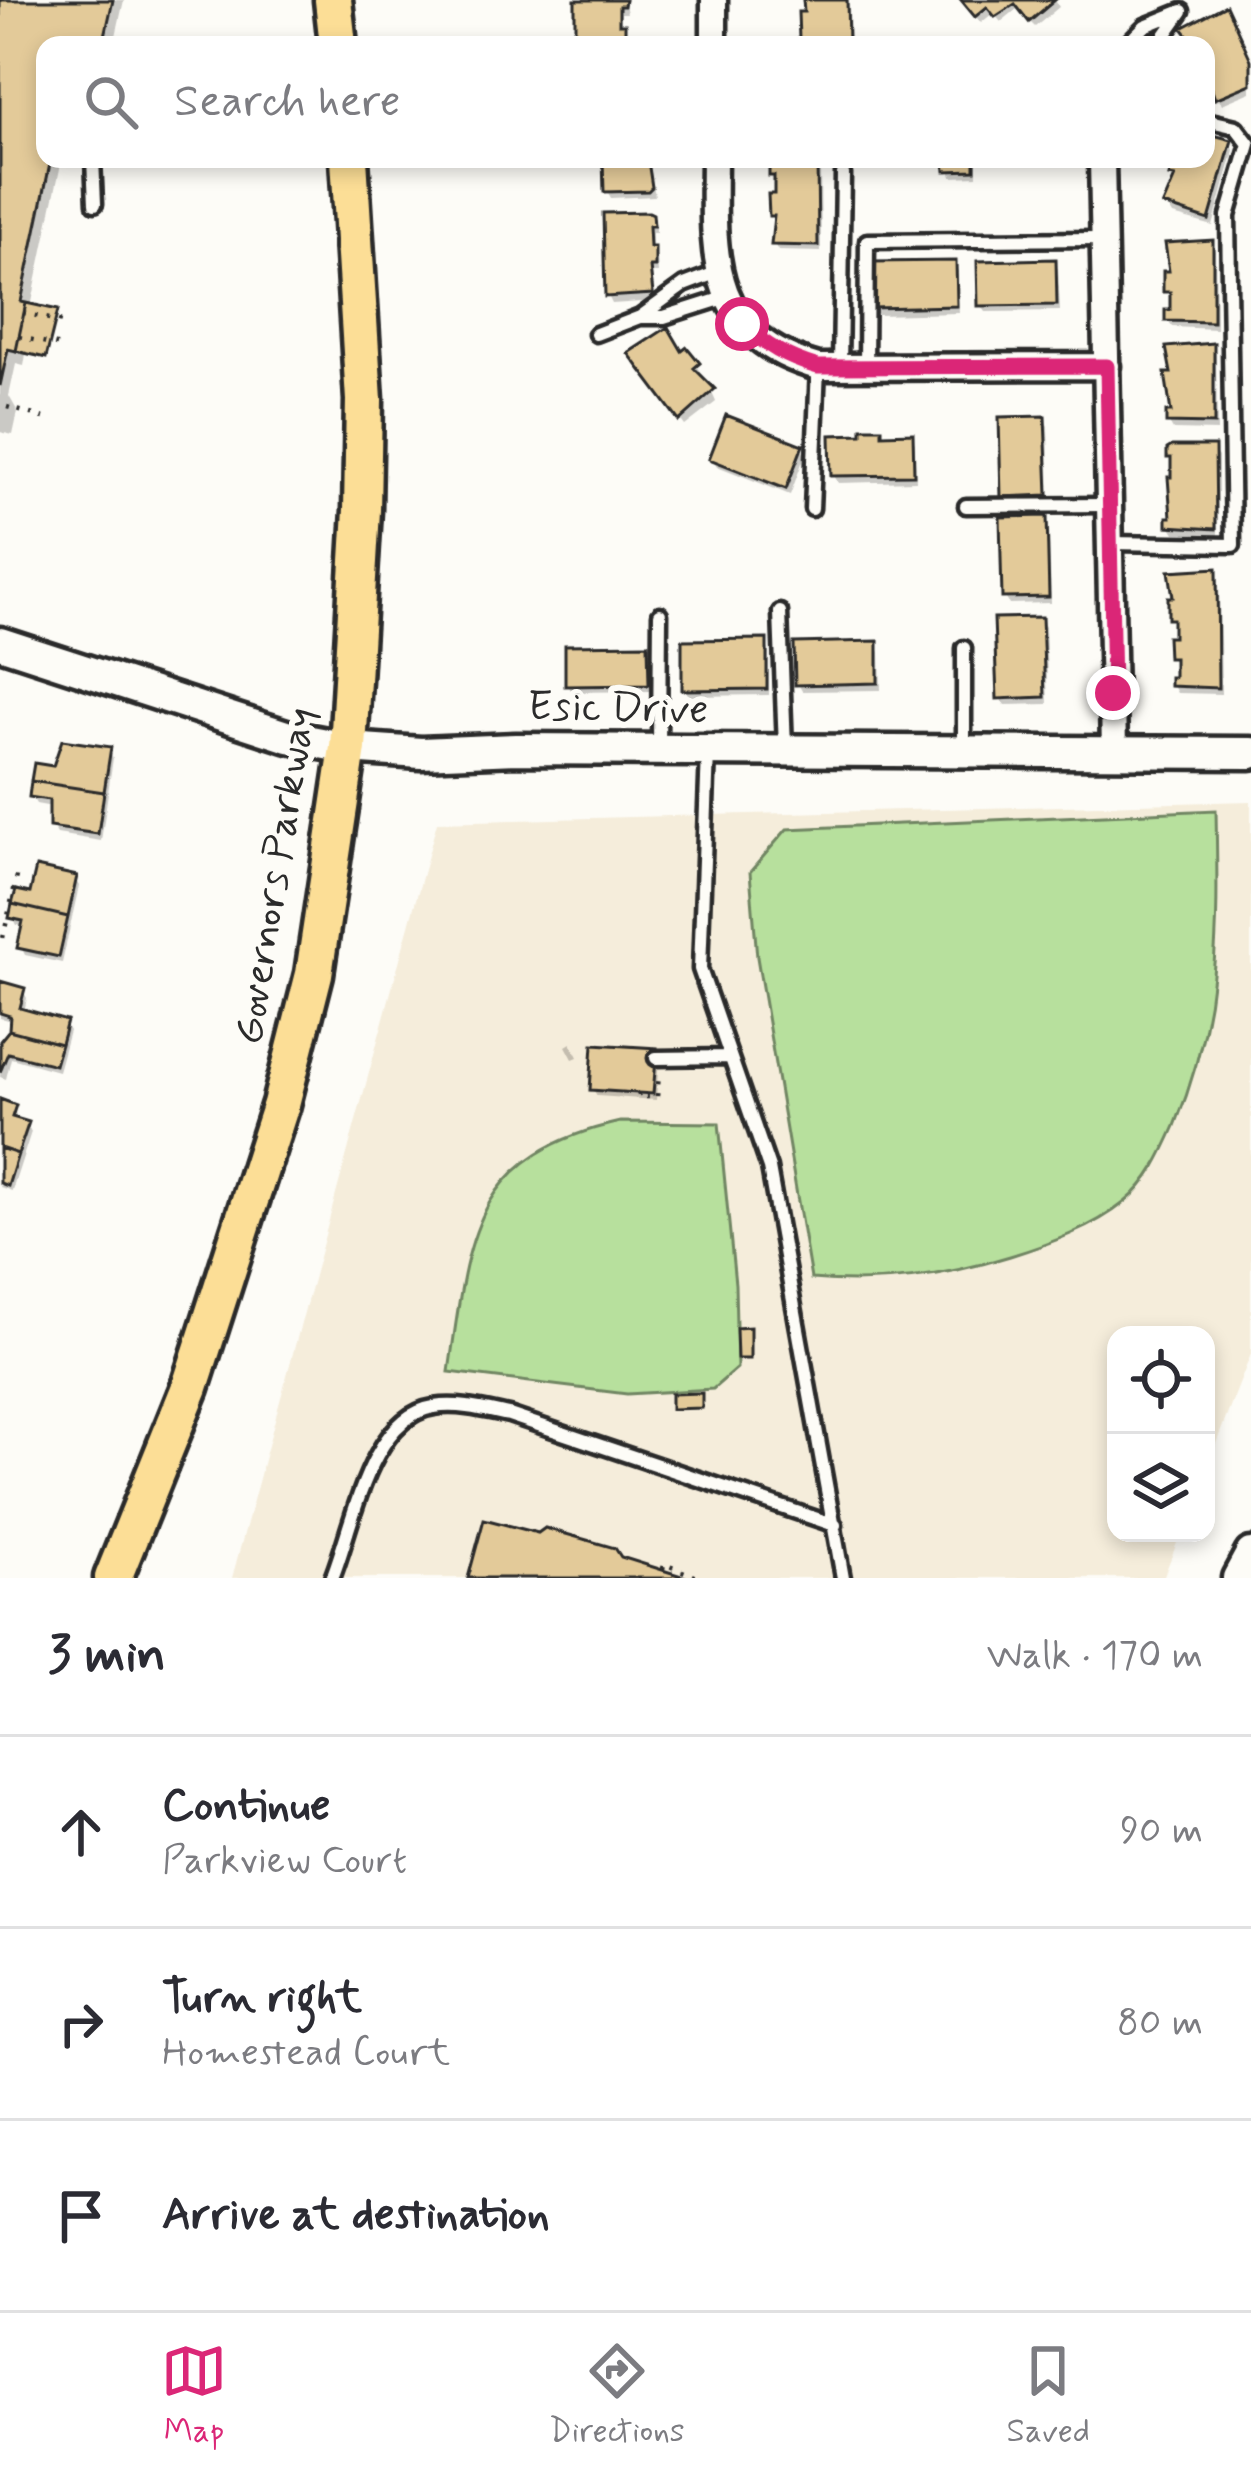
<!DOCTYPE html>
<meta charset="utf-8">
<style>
body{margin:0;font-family:Mynerve,sans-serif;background:#f7f7f7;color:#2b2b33}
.controls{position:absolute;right:36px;bottom:36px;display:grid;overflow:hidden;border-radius:24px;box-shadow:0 6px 18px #0003}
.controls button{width:108px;height:108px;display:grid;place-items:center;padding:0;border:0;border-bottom:3px solid #e1e1e2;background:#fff;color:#2b2b33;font:60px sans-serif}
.stop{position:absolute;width:36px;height:36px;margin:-27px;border:9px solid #db2777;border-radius:50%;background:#fff}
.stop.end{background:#db2777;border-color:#fff;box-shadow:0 3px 12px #0008}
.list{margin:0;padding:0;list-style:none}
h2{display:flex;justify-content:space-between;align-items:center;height:156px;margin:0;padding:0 48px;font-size:51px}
h2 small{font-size:39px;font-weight:400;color:#7c7c81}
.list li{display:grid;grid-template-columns:78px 1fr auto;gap:36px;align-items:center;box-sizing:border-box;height:192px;padding:0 48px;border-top:3px solid #e1e1e2}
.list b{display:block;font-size:45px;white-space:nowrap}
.list p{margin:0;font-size:39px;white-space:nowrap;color:#7c7c81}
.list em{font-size:39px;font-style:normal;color:#7c7c81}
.icon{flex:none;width:66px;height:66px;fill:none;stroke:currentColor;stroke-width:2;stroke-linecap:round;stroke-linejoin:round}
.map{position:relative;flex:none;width:1251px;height:1578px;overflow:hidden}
.search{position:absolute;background:#fff;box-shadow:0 6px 18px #0003;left:36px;right:36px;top:36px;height:132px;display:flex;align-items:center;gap:30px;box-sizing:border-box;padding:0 42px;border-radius:24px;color:#7c7c81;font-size:45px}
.sheet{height:732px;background:#fff}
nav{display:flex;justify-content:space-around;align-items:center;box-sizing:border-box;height:168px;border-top:3px solid #e1e1e2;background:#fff;font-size:33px;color:#7c7c81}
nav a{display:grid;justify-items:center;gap:6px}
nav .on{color:#db2777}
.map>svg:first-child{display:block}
.built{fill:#f5eddb}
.green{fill:#b7e09d;stroke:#718664;stroke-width:3}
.shadow{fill:#0003}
.building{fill:#e3ca99;stroke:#2b2b2b;stroke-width:3}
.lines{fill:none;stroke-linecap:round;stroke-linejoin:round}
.service-casing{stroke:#2b2b2b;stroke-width:21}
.minor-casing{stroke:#2b2b2b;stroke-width:33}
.tertiary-casing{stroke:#2b2b2b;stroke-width:39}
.primary-casing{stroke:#2b2b2b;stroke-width:45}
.path{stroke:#2b2b2b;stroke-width:4.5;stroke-dasharray:3 9;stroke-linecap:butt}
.service{stroke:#fdfcf7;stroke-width:12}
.minor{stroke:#fdfcf7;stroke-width:24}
.tertiary{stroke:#fdfcf7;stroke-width:30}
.primary{stroke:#fcde96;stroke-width:36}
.route{stroke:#db2777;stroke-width:15}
.labels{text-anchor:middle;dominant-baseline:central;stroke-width:12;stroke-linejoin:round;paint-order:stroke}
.street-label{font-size:42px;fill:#2b2b2b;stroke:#fdfcf7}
</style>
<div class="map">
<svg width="1251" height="1578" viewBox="0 0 1251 1578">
<rect width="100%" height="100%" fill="#fdfcf7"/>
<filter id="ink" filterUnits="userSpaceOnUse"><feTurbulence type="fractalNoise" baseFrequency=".00833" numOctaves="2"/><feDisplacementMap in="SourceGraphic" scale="24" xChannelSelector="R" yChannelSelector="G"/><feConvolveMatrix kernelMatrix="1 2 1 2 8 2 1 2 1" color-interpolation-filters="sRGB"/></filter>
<g filter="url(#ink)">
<!-- built -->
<path class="built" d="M 1251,801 L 1251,1354 L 1206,1469 L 1206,1335 L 1116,1335 L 1116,1533 L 1181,1533 L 1163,1578 L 232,1578 L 437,822 Z"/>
<!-- green -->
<path class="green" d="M 1216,810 C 1218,929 1221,1012 1175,1126 C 1163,1153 1150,1182 1125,1202 C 1093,1228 1049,1244 1010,1256 C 943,1277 880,1285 811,1279 L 757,957 L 750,872 L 787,829 Z
M 620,1122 L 719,1123 L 735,1284 L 737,1368 L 713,1389 L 627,1394 L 449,1372 C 468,1239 471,1155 620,1122 Z"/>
<!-- shadow -->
<path class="shadow" d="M 0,0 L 124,0 L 114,45 L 45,45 L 45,159 L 62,159 L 31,307 L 57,315 L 47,359 L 26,354 L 24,366 L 16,364 L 9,396 L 18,412 L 13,435 L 0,432 Z
M 578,0 L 624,0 L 627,13 L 621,13 L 621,27 L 627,34 L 628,45 L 578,45 Z
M 806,0 L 849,0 L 850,45 L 805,45 L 802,38 Z
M 962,0 L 1055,0 L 1059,7 L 1035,27 L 1017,9 L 1001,22 L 993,13 L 981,23 Z
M 1186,29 L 1251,64 L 1251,92 L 1222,104 L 1206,76 L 1222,69 L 1206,69 L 1206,45 L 1194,45 Z
M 1206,137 L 1230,143 L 1234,150 L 1213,226 L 1173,215 L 1168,207 L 1177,183 L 1173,175 L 1177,159 L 1206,159 Z
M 606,159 L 655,159 L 655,167 L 650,167 L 655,196 L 611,198 L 607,191 Z
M 774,159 L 820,159 L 821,252 L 778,251 L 774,244 L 776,222 L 772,215 L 777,197 L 772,175 Z
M 948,159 L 992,159 L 992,161 L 977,161 L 977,176 L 952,177 Z
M 651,217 L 656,224 L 656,233 L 652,233 L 652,248 L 657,258 L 658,273 L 652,273 L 656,301 L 612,304 L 608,296 Z
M 1211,243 L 1215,251 L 1216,329 L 1172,327 L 1168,320 L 1173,313 L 1173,298 L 1166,291 L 1172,274 Z
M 1054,262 L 1058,269 L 1060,311 L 986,312 L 981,305 Z
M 954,264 L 958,271 L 959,313 L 878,315 L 874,308 Z
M 1212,346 L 1216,353 L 1217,431 L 1173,430 L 1169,423 Z
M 681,356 L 697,365 L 701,372 L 697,376 L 709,386 L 716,402 L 685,426 L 636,361 Z
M 1044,419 L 1048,426 L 1050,502 L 1008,503 L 1004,496 Z
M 911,436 L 915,444 L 916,481 L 838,483 L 834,475 L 883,437 Z
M 801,448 L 805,455 L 790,495 L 717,466 L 712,458 Z
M 1213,449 L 1218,457 L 1218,535 L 1175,533 L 1170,525 L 1175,519 L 1174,464 L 1170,457 Z
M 1045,519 L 1049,527 L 1051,603 L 1009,604 L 1005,597 Z
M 1215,571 L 1219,578 L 1221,694 L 1177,693 L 1173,686 L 1176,666 L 1171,657 L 1176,627 L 1171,618 Z
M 1041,620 L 1045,627 L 1048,704 L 1005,705 L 1000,698 Z
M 765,642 L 769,650 L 769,695 L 689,696 L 685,689 Z
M 876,644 L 880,652 L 881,690 L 802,691 L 798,684 Z
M 647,647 L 651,654 L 652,691 L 572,692 L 568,685 Z
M 109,750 L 113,758 L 101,841 L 57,834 L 52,826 L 52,807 L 36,804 L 32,797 L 55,769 Z
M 75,879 L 79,886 L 62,963 L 25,955 L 21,947 L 25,927 L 17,925 L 13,917 L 32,897 Z
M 0,984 L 23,991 L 27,998 L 24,1012 L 65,1024 L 69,1031 L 58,1071 L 11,1058 L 6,1079 L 0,1077 L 0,1044 L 15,1022 L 0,1018 Z
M 571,1043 L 578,1057 L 573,1059 L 566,1046 Z
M 659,1058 L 656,1100 L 597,1096 L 593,1089 Z
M 0,1102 L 14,1107 L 17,1121 L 27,1125 L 31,1132 L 12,1191 L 0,1187 Z"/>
<!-- building -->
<path class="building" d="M 0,0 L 113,0 L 103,45 L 45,45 L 45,159 L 51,159 L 21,302 L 26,303 L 16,351 L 8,349 L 0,386 Z
M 575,0 L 625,0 L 624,6 L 619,6 L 619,24 L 625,24 L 625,45 L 575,45 Z
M 803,0 L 847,0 L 848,45 L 803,45 L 803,39 L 799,39 L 798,12 L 804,12 Z
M 961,0 L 1055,0 L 1029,22 L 1015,4 L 995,17 L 987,7 L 975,17 Z
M 1226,5 L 1251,60 L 1251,84 L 1215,99 L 1206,73 L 1206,45 L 1195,45 L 1182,28 Z
M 1206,133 L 1232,140 L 1209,220 L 1163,205 L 1175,177 L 1169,176 L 1174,159 L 1206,159 Z
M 603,159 L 653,159 L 648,161 L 652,187 L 648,191 L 604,192 Z
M 769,159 L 817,159 L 818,246 L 771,245 L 774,216 L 769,216 L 768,194 L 774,194 L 774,176 L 769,176 Z
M 944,159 L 975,159 L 975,170 L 945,171 Z
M 649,212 L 653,214 L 654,226 L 649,226 L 650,247 L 655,247 L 655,267 L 650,267 L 653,294 L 605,297 L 603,213 Z
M 1213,240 L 1213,322 L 1165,321 L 1165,310 L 1170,310 L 1170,292 L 1163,292 L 1163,271 L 1169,271 L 1165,243 Z
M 1056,259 L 1057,305 L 978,306 L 977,261 Z
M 956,261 L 957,306 L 871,308 L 870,262 Z
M 26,303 L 58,310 L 46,358 L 16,351 Z
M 668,327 L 682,351 L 687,347 L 700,363 L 694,368 L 715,389 L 679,421 L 628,353 Z
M 1214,343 L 1214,424 L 1166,423 L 1166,412 L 1171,412 L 1165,373 L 1171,373 L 1166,347 Z
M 726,415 L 803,445 L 786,489 L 709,459 Z
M 1045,416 L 1048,495 L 1001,497 L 999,417 Z
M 862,428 L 882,428 L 882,434 L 913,433 L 914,475 L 831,476 L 830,435 L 862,434 Z
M 1172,446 L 1215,446 L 1216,529 L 1167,526 L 1167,517 L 1171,517 L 1168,477 L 1171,477 L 1171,458 L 1167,458 L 1167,449 Z
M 1047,516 L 1049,597 L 1002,598 L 1000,517 Z
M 1217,568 L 1218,688 L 1170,686 L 1170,677 L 1174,677 L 1174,658 L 1168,658 L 1167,637 L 1173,637 L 1173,619 L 1168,619 L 1168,597 L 1173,597 L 1169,571 Z
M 1042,617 L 1045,697 L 997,699 L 994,618 Z
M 767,639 L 767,689 L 682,690 L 682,640 Z
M 878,641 L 878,683 L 795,685 L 794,643 Z
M 648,644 L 649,685 L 565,686 L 565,645 Z
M 62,740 L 111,747 L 104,792 L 31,781 L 34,763 L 53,766 Z
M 31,781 L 104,792 L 98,834 L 49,827 L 49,800 L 29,797 Z
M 36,867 L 77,876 L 68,917 L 12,904 L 16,890 L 30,893 Z
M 12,904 L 68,917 L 59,957 L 17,948 L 23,921 L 9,918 Z
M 0,981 L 25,988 L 20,1008 L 67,1021 L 61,1044 L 9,1030 L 10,1016 L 0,1013 Z
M 9,1030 L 61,1044 L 55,1065 L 8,1053 L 0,1072 L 0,1041 Z
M 593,1044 L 657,1048 L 653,1094 L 590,1090 Z
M 0,1099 L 16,1105 L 12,1117 L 29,1122 L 18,1154 L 0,1148 Z
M 0,1148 L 18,1154 L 8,1186 L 0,1183 Z
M 750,1327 L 750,1359 L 737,1359 L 736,1328 Z
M 702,1393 L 702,1408 L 671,1409 L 671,1394 Z
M 484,1519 L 538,1533 L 545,1528 L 615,1548 L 621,1557 L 688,1578 L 468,1578 Z"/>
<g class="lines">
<!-- service casing -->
<g class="service-casing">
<path id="service" d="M 1126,45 L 1145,26 L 1182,11 L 1158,45
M 93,159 L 95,204
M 718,272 L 684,285 L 640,317 L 664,317 L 727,297
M 596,334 L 640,317
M 840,367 L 843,174
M 866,367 L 867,241 L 1103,239
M 966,506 L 1108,505
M 812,509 L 818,367
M 1110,543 L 1233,545 L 1228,216 L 1249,144 L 1236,127 L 1206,120
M 780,612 L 785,749
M 659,749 L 660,614
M 964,751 L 964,648
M 708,752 L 700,969 L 769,1168 L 843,1578
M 656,1058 L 728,1057
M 332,1578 C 353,1527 369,1417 434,1407 C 459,1403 485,1410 509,1415 L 835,1525"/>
</g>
<!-- minor casing -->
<g class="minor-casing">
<path id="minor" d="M 714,45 L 714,0
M 714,159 C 713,255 707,336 818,367 L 1107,366
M 1102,159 L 1114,750"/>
</g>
<!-- tertiary casing -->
<g class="tertiary-casing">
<path id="tertiary" d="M 0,643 L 289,737 L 348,748 L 421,753 L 516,749 L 1251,753
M 1238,1578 L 1251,1554"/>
</g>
<!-- primary casing -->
<g class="primary-casing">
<path id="primary" d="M 333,0 L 338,45
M 113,1578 L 190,1387 L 281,1104 L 314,974 L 348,748 L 362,510 L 364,400 L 349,159"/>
</g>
<!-- path -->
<path class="path" d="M 23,313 L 67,323
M 19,337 L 61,346
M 7,407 L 44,418
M 3,938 L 17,876
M 639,1093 L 638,1097 L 657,1097 L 659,1075
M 663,1569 L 664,1564 L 700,1578"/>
<!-- service -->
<use href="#service" class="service"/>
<!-- minor -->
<use href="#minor" class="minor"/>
<!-- tertiary -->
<use href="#tertiary" class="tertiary"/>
<!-- primary -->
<use href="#primary" class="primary"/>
</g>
</g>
<g class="lines" filter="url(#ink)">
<!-- route -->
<path class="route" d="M 742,324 C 766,346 787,358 818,367 L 1107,366 L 1113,693"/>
</g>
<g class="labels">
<!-- street labels -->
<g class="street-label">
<text transform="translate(618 709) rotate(1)">Esic Drive</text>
<text transform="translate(276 876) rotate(-81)">Governors Parkway</text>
</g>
</g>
</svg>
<div class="controls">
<button><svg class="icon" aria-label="locate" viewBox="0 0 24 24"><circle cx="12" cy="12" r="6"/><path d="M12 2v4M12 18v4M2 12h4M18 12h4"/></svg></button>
<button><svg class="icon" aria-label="layers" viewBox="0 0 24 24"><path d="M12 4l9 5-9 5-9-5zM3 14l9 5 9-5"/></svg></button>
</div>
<div class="stop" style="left:742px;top:324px"></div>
<div class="stop end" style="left:1113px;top:693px"></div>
<div class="search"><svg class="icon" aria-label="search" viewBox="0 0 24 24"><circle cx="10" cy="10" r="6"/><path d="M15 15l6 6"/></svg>Search here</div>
</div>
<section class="sheet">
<h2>3 min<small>Walk · 170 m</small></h2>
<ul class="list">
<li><svg class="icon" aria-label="ahead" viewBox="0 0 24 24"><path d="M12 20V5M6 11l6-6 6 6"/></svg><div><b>Continue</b><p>Parkview Court</p></div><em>90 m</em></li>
<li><svg class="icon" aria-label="right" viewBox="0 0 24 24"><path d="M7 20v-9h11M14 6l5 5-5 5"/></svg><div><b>Turn right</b><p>Homestead Court</p></div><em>80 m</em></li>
<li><svg class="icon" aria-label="arrive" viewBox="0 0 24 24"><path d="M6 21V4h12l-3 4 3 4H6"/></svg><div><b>Arrive at destination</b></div></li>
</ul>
</section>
<nav>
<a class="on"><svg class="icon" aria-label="map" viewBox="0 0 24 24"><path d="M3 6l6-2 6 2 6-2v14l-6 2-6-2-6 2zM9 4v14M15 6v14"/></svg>Map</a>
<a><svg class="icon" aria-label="directions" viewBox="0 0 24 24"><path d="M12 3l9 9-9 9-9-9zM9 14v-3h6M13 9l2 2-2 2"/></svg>Directions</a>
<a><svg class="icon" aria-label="saved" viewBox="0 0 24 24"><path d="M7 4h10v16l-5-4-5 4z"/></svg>Saved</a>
</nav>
